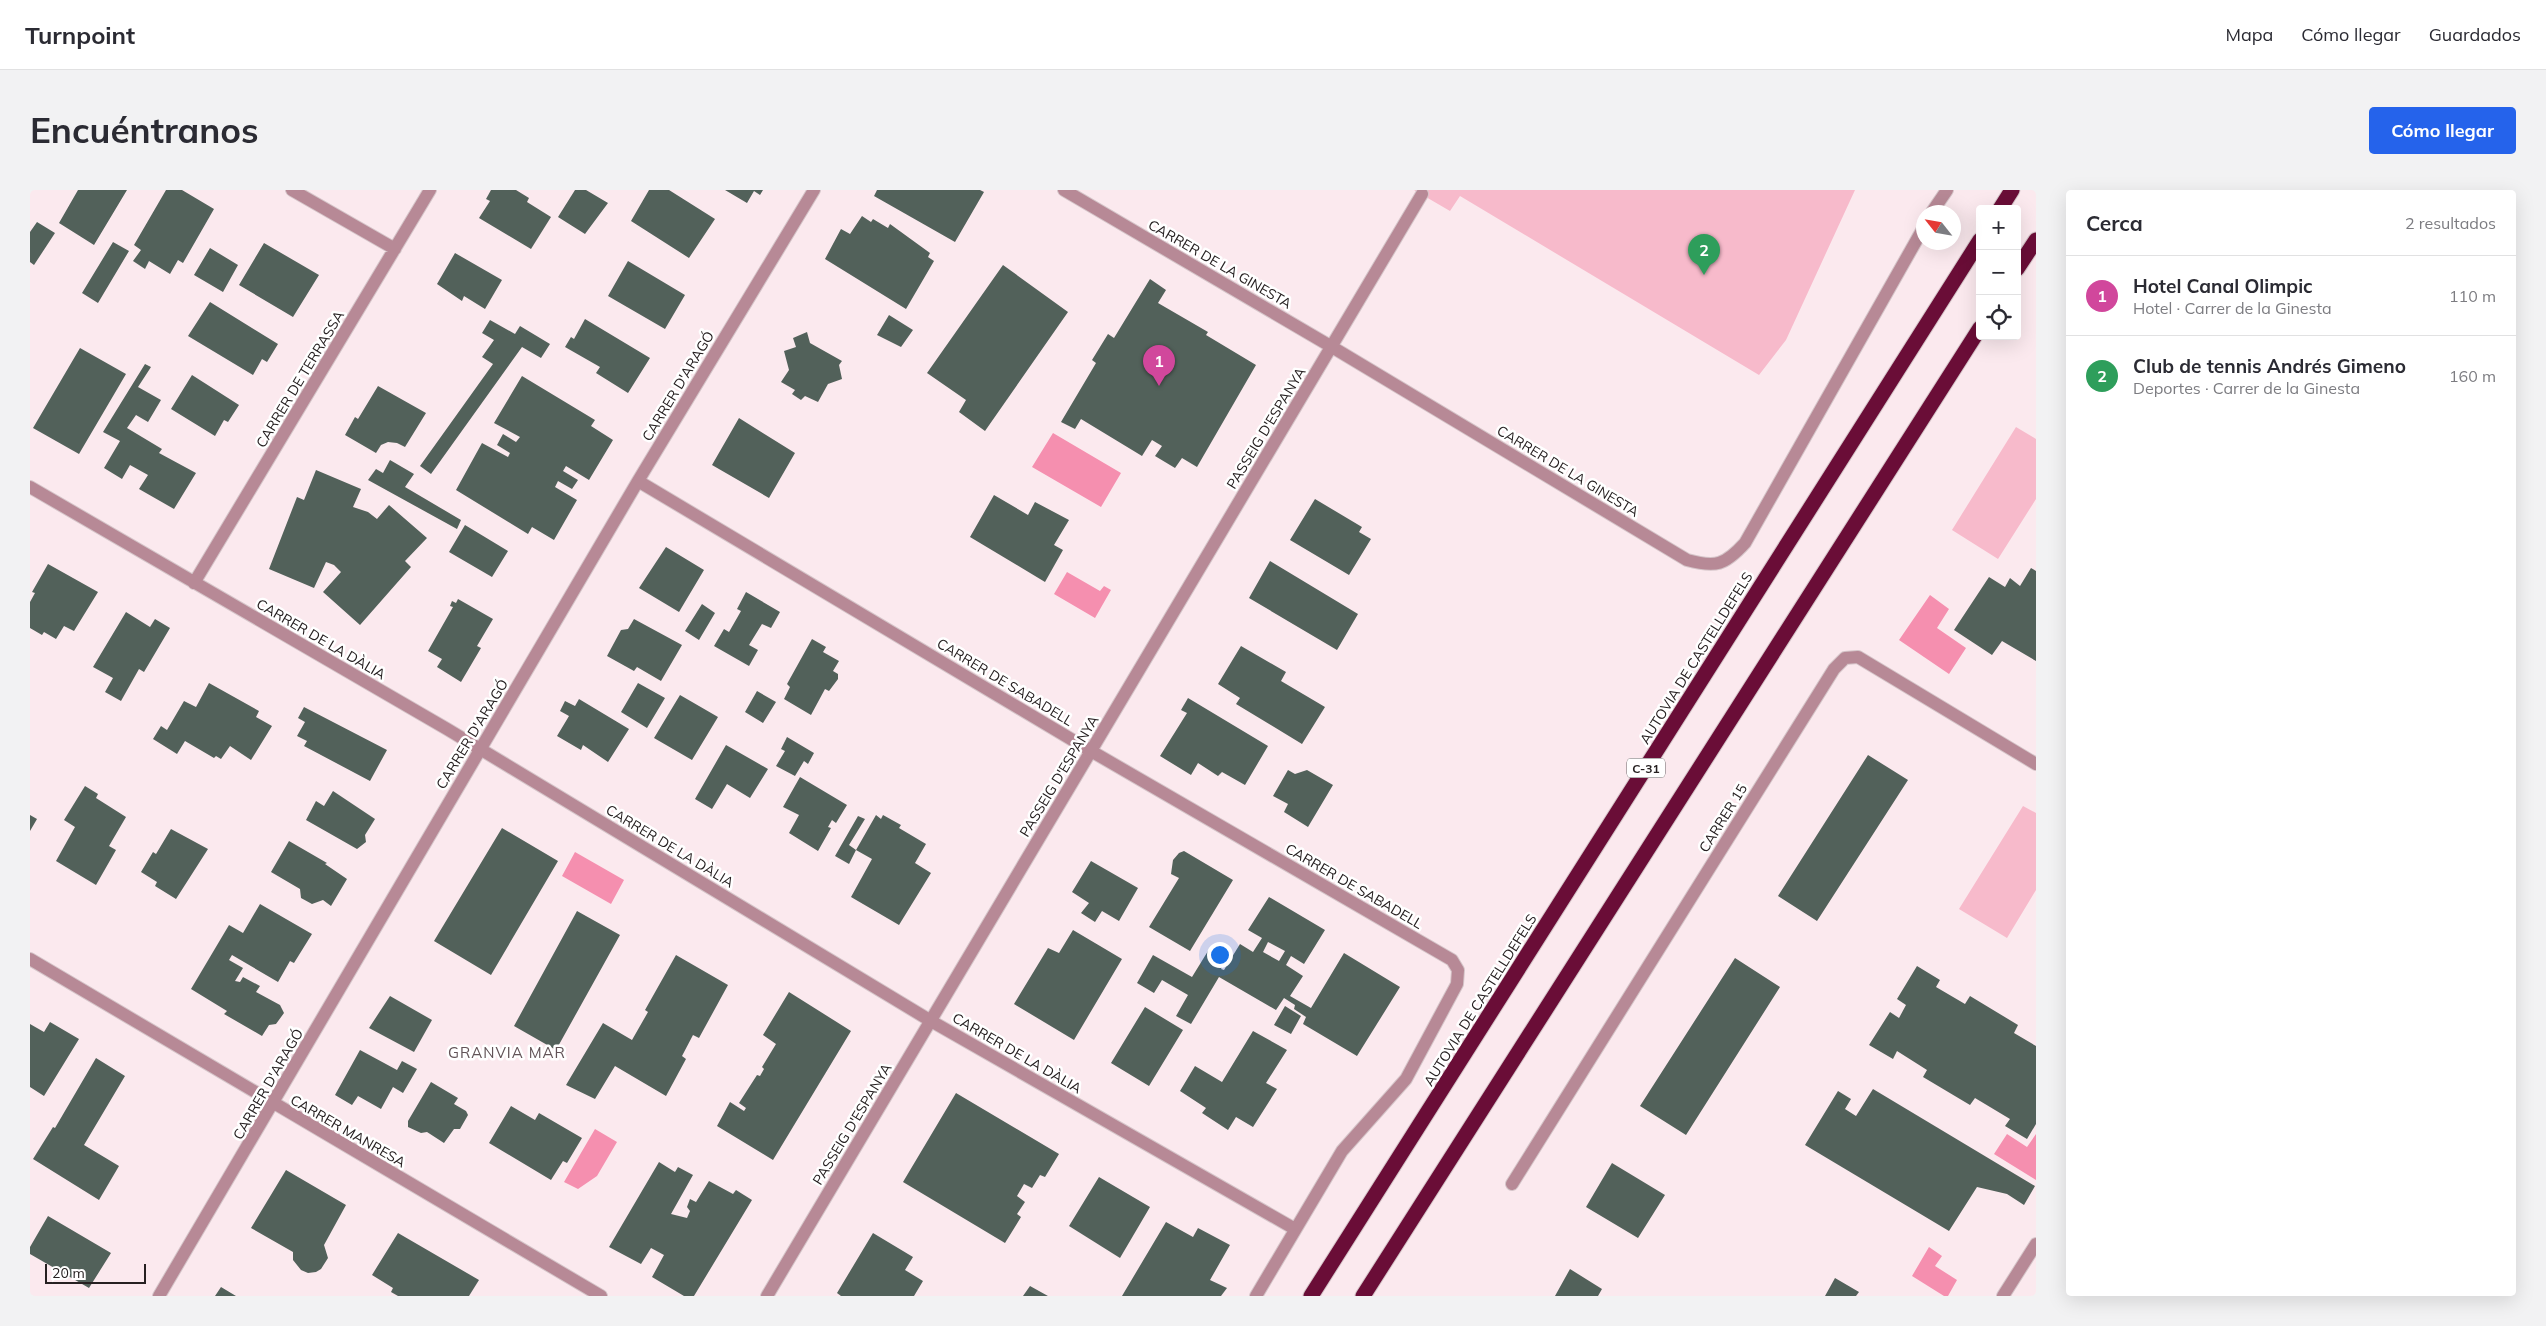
<!DOCTYPE html>
<html lang="es">
<meta charset="utf-8">
<style>
body{margin:0;font-family:Mulish,sans-serif;background:#f2f2f3;color:#2b2b33}
.controls{position:absolute;right:15px;top:15px;display:grid;overflow:hidden;border-radius:5px;box-shadow:0 5px 20px #0002}
.controls button{width:45px;height:45px;display:grid;place-items:center;padding:0;border:0;border-bottom:1px solid #e1e1e2;background:#fff;color:#2b2b33;font:25px sans-serif}
.compass{position:absolute;left:1886px;top:15px;width:45px;height:45px;border-radius:50%;background:#fff;box-shadow:0 5px 20px #0002;rotate:301deg}
.scale{position:absolute;left:15px;bottom:12px;width:101px;box-sizing:border-box;padding-left:5px;border:2px solid #262021;border-top:0;font-size:14px;line-height:18px;white-space:nowrap;color:#262021;-webkit-text-stroke:4px #fff;paint-order:stroke}
.you{position:absolute;left:1189px;top:764px;width:18px;height:18px;margin:-12px;border:4px solid #fff;border-radius:50%;background:#1a73e8;box-shadow:0 0 0 8px #1a73e833}
.badge{display:grid;place-items:center;width:32px;height:32px;border-radius:50%;background:#2563eb;color:#fff;font-size:16px;font-weight:700}
.pin{position:absolute;translate:-50% -41px;filter:drop-shadow(0 1px 2px #0008)}
.pin::after{content:'';position:absolute;top:26px;width:18px;height:15px;background:inherit;clip-path:polygon(0 0,100% 0,50% 100%)}
.list{margin:0;padding:0;list-style:none}
h2{display:flex;justify-content:space-between;align-items:center;height:65px;margin:0;padding:0 20px;font-size:21px}
h2 small{font-size:16px;font-weight:400;color:#7c7c81}
.list li{display:grid;grid-template-columns:32px 1fr auto;gap:15px;align-items:center;box-sizing:border-box;height:80px;padding:0 20px;border-top:1px solid #e1e1e2}
.list b{display:block;font-size:19px;white-space:nowrap}
.list p{margin:0;font-size:16px;white-space:nowrap;color:#7c7c81}
.list em{font-size:16px;font-style:normal;color:#7c7c81}
.icon{flex:none;width:28px;height:28px;fill:none;stroke:currentColor;stroke-width:2;stroke-linecap:round;stroke-linejoin:round}
.map{position:relative;flex:none;width:2006px;height:1106px;overflow:hidden;border-radius:5px}
header{display:flex;align-items:center;gap:30px;box-sizing:border-box;height:70px;padding:0 25px;background:#fff;border-bottom:1px solid #e1e1e2}
header strong{font-size:24px}
nav{display:flex;gap:28px;margin-inline-start:auto;font-size:18px}
.intro{display:flex;align-items:center;justify-content:space-between;box-sizing:border-box;height:120px;padding:0 30px}
h1{margin:0;font-size:35px}
.button{padding:12px 22px;border-radius:5px;background:#2563eb;color:#fff;font-size:18px;font-weight:700}
main{display:flex;gap:30px;padding:0 30px}
aside{flex:1;background:#fff;border-radius:5px;box-shadow:0 5px 20px #0002}
.map>svg:first-child{display:block}
.green{fill:#f7bacb}
.water{fill:#f58faf}
.building{fill:#52615a;fill-rule:evenodd}
.lines{fill:none;stroke-linecap:round;stroke-linejoin:round}
.minor-casing{stroke:#d5c5c9;stroke-width:14}
.highway-casing{stroke:#d5c5c9;stroke-width:17}
.minor{stroke:#b78996;stroke-width:12}
.highway{stroke:#6a0d37;stroke-width:15}
.labels{text-anchor:middle;dominant-baseline:central;stroke-width:5;stroke-linejoin:round;paint-order:stroke}
.shield{fill:#fff;stroke:#676364;stroke-width:1}
.shield-label{font-size:12px;font-weight:bold;fill:#262021}
.street-label{font-size:14px;fill:#262021;stroke:#fff}
.neighbourhood-label{font-size:15px;letter-spacing:1px;fill:#625357;stroke:#fff}
</style>
<header>
<strong>Turnpoint</strong>
<nav><a>Mapa</a><a>Cómo llegar</a><a>Guardados</a></nav>
</header>
<div class="intro"><h1>Encuéntranos</h1><a class="button">Cómo llegar</a></div>
<main>
<div class="map">
<svg width="2006" height="1106" viewBox="0 0 2006 1106">
<rect width="100%" height="100%" fill="#fbe9ee"/>
<!-- green -->
<path class="green" d="M 1384,0 L 1825,0 L 1756,150 L 1729,185 L 1430,6 L 1420,21 Z
M 1986,237 L 2006,249 L 2006,309 L 1968,369 L 1922,340 Z
M 1993,616 L 2006,623 L 2006,700 L 1977,748 L 1929,719 Z"/>
<!-- water -->
<path class="water" d="M 1023,243 L 1091,283 L 1071,317 L 1002,277 Z
M 1037,382 L 1070,401 L 1074,396 L 1081,400 L 1065,428 L 1024,404 Z
M 1900,405 L 1919,419 L 1907,438 L 1936,458 L 1919,484 L 1869,450 Z
M 545,662 L 594,690 L 581,714 L 532,686 Z
M 565,939 L 587,952 L 567,986 L 548,999 L 534,992 Z
M 1977,944 L 1997,957 L 2006,944 L 2006,990 L 1964,964 Z
M 1899,1057 L 1912,1066 L 1905,1076 L 1927,1090 L 1918,1106 L 1914,1106 L 1882,1086 Z"/>
<!-- building -->
<path class="building" d="M 48,0 L 97,0 L 64,55 L 29,33 Z
M 136,0 L 152,0 L 184,19 L 153,73 L 148,70 L 140,84 L 119,71 L 115,79 L 103,71 L 111,60 L 104,55 Z
M 461,0 L 486,0 L 499,8 L 497,12 L 521,27 L 501,59 L 449,28 L 460,11 L 456,9 Z
M 545,0 L 556,0 L 578,13 L 555,44 L 528,27 Z
M 619,0 L 639,0 L 685,29 L 659,68 L 601,31 Z
M 695,0 L 733,0 L 730,5 L 724,1 L 717,13 Z
M 847,0 L 950,0 L 954,2 L 925,52 L 844,6 Z
M 832,26 L 841,32 L 843,29 L 858,38 L 860,34 L 900,63 L 898,67 L 904,71 L 876,119 L 795,69 L 811,39 L 820,44 Z
M 7,32 L 25,43 L 4,75 L 0,72 L 0,42 Z
M 83,52 L 99,61 L 68,113 L 52,103 Z
M 234,53 L 289,85 L 263,127 L 209,95 Z
M 180,58 L 208,75 L 193,102 L 164,85 Z
M 425,63 L 472,90 L 455,119 L 434,106 L 432,111 L 407,94 Z
M 598,71 L 655,105 L 635,139 L 578,106 Z
M 973,75 L 1038,122 L 955,241 L 929,222 L 936,210 L 897,183 Z
M 1120,89 L 1136,100 L 1128,113 L 1178,142 L 1176,145 L 1226,175 L 1167,277 L 1152,268 L 1145,278 L 1125,266 L 1132,256 L 1122,250 L 1112,266 L 1051,229 L 1045,239 L 1031,232 L 1066,173 L 1062,170 L 1078,144 L 1084,148 Z
M 180,112 L 248,154 L 237,172 L 232,169 L 223,185 L 158,146 Z
M 859,125 L 883,140 L 871,157 L 847,145 Z
M 555,129 L 620,168 L 598,203 L 566,183 L 570,177 L 535,157 L 541,147 L 544,149 Z
M 460,130 L 485,144 L 490,136 L 520,154 L 511,168 L 492,157 L 401,284 L 390,276 L 463,174 L 452,167 L 464,150 L 452,143 Z
M 777,142 L 780,153 L 812,171 L 809,175 L 812,189 L 798,194 L 788,212 L 775,206 L 771,210 L 762,204 L 765,200 L 751,192 L 759,180 L 754,161 L 766,157 L 763,148 Z
M 50,158 L 96,184 L 49,264 L 3,238 Z
M 115,174 L 121,177 L 108,197 L 131,210 L 118,232 L 106,225 L 97,238 L 132,259 L 129,263 L 166,283 L 144,319 L 109,299 L 118,285 L 100,275 L 92,289 L 74,278 L 90,251 L 73,242 Z
M 162,185 L 209,215 L 198,232 L 194,230 L 185,246 L 141,219 Z
M 492,186 L 565,230 L 561,236 L 583,250 L 559,290 L 536,276 L 533,281 L 548,290 L 542,299 L 528,291 L 525,297 L 547,310 L 524,350 L 502,337 L 498,344 L 426,300 L 452,253 L 478,267 L 480,263 L 467,255 L 473,244 L 486,252 L 490,247 L 464,233 Z
M 348,196 L 396,223 L 375,257 L 367,253 L 358,252 L 351,255 L 346,263 L 315,245 L 325,227 L 328,229 Z
M 709,228 L 765,263 L 739,308 L 682,275 Z
M 360,270 L 384,284 L 375,297 L 431,330 L 427,339 L 338,290 L 346,279 L 353,283 Z
M 286,280 L 331,299 L 323,317 L 338,322 L 347,329 L 359,315 L 397,348 L 375,371 L 381,377 L 330,435 L 293,402 L 311,382 L 304,375 L 296,372 L 284,398 L 239,379 L 267,307 L 274,310 Z
M 964,305 L 998,325 L 1005,312 L 1039,330 L 1024,355 L 1033,360 L 1015,392 L 940,347 Z
M 1285,309 L 1332,337 L 1329,342 L 1341,349 L 1319,385 L 1260,350 Z
M 435,335 L 478,361 L 462,387 L 419,362 Z
M 636,357 L 674,380 L 649,422 L 609,398 Z
M 1240,371 L 1328,424 L 1307,460 L 1219,408 Z
M 18,374 L 68,402 L 44,441 L 34,436 L 26,449 L 14,442 L 12,445 L 0,438 L 0,412 L 5,403 L 2,402 Z
M 2001,378 L 2006,381 L 2006,471 L 1972,451 L 1962,465 L 1924,440 L 1959,387 L 1975,397 L 1980,388 L 1990,396 Z
M 716,402 L 750,422 L 741,438 L 732,434 L 719,455 L 728,460 L 719,476 L 684,456 L 694,439 L 699,442 L 711,421 L 707,419 Z
M 428,409 L 463,429 L 447,456 L 451,458 L 431,492 L 407,477 L 412,469 L 398,461 L 423,417 L 420,416 L 422,411 L 426,413 Z
M 672,414 L 685,423 L 669,450 L 655,441 Z
M 96,422 L 120,437 L 125,429 L 140,438 L 114,482 L 109,479 L 91,511 L 75,502 L 83,488 L 63,477 Z
M 604,429 L 652,455 L 631,491 L 607,477 L 604,481 L 577,466 L 591,440 L 598,439 Z
M 782,449 L 796,457 L 793,462 L 809,471 L 803,481 L 808,484 L 808,489 L 799,501 L 795,499 L 781,525 L 754,509 L 760,497 L 757,494 Z
M 1211,456 L 1256,482 L 1251,491 L 1295,517 L 1272,554 L 1206,514 L 1210,508 L 1188,494 Z
M 179,493 L 229,521 L 226,527 L 242,536 L 221,570 L 200,556 L 191,569 L 186,566 L 184,568 L 155,551 L 147,564 L 123,549 L 131,536 L 137,540 L 154,511 L 166,517 Z
M 608,493 L 635,508 L 617,538 L 591,522 Z
M 727,501 L 746,512 L 733,533 L 715,522 Z
M 650,505 L 688,527 L 662,570 L 624,548 Z
M 1158,508 L 1238,556 L 1215,595 L 1192,582 L 1188,586 L 1168,573 L 1161,585 L 1130,566 L 1157,523 L 1151,520 Z
M 549,509 L 599,539 L 578,572 L 553,555 L 551,560 L 527,546 L 539,526 L 530,521 L 535,511 L 545,516 Z
M 274,517 L 357,560 L 340,591 L 274,556 L 277,551 L 267,546 L 275,532 L 268,528 Z
M 757,547 L 784,563 L 778,574 L 774,571 L 765,586 L 746,576 L 755,561 L 751,559 Z
M 696,555 L 738,579 L 720,608 L 697,594 L 682,619 L 665,609 Z
M 1838,565 L 1878,590 L 1787,731 L 1748,706 Z
M 1258,580 L 1265,584 L 1277,580 L 1303,595 L 1278,637 L 1254,622 L 1258,614 L 1243,606 Z
M 770,587 L 817,615 L 806,633 L 802,630 L 798,637 L 801,638 L 788,661 L 759,643 L 769,625 L 753,617 Z
M 55,596 L 68,604 L 66,608 L 96,627 L 79,656 L 86,660 L 66,695 L 26,671 L 45,637 L 34,630 Z
M 303,601 L 345,629 L 335,645 L 336,652 L 327,659 L 276,630 L 286,611 L 294,616 Z
M 0,625 L 7,629 L 0,641 Z
M 846,625 L 851,629 L 853,625 L 871,635 L 869,638 L 896,654 L 885,673 L 901,683 L 869,735 L 821,707 L 842,669 L 826,660 Z
M 828,626 L 835,629 L 819,655 L 826,660 L 819,674 L 805,666 Z
M 472,638 L 528,671 L 461,785 L 404,751 Z
M 141,639 L 178,659 L 146,709 L 125,696 L 127,692 L 111,682 L 123,662 L 126,664 Z
M 259,651 L 297,673 L 295,674 L 317,689 L 301,716 L 293,710 L 282,714 L 271,708 L 270,699 L 241,682 Z
M 1154,661 L 1203,690 L 1160,761 L 1119,737 L 1149,688 L 1141,684 L 1143,670 L 1149,663 Z
M 1061,671 L 1108,698 L 1089,731 L 1072,721 L 1065,732 L 1051,723 L 1059,713 L 1042,702 Z
M 1239,707 L 1295,740 L 1274,774 L 1261,766 L 1256,775 L 1273,786 L 1260,806 L 1281,818 L 1314,763 L 1370,797 L 1327,866 L 1273,834 L 1276,827 L 1264,819 L 1265,815 L 1254,808 L 1246,820 L 1189,787 L 1161,834 L 1146,826 L 1158,805 L 1132,790 L 1124,803 L 1107,793 L 1123,765 L 1162,787 L 1178,761 L 1195,772 L 1191,779 L 1194,780 L 1210,754 L 1223,762 L 1232,748 L 1218,740 ZM 1238,752 L 1255,761 L 1249,771 L 1233,762 Z
M 230,714 L 282,744 L 264,773 L 260,771 L 248,792 L 202,765 L 199,770 L 213,778 L 205,791 L 210,792 L 213,787 L 230,796 L 226,802 L 250,815 L 254,823 L 246,834 L 239,835 L 232,846 L 194,824 L 197,821 L 161,799 L 199,735 L 213,743 Z
M 547,721 L 590,745 L 526,860 L 484,836 Z
M 1043,740 L 1092,769 L 1044,850 L 984,814 L 1018,758 L 1029,763 Z
M 646,765 L 698,795 L 669,848 L 663,845 L 652,866 L 656,869 L 636,906 L 585,876 L 565,909 L 536,895 L 573,833 L 602,850 L 618,822 L 615,820 Z
M 1705,768 L 1750,797 L 1656,945 L 1610,916 Z
M 1887,776 L 1910,790 L 1906,797 L 1935,814 L 1940,806 L 1988,835 L 1984,843 L 2006,856 L 2006,934 L 1997,949 L 1975,936 L 1980,929 L 1945,908 L 1940,915 L 1893,887 L 1897,880 L 1867,861 L 1863,869 L 1839,855 L 1860,822 L 1869,828 L 1876,815 L 1867,809 Z
M 759,802 L 821,841 L 743,970 L 687,936 L 700,912 L 714,921 L 716,918 L 709,913 L 727,885 L 730,886 L 734,879 L 732,877 L 746,854 L 733,845 Z
M 360,806 L 402,830 L 384,862 L 339,838 Z
M 1255,816 L 1271,826 L 1261,844 L 1244,835 Z
M 1115,817 L 1153,840 L 1119,896 L 1081,873 Z
M 20,832 L 49,849 L 14,906 L 0,897 L 0,834 L 14,842 Z
M 1223,841 L 1257,860 L 1236,893 L 1247,899 L 1223,937 L 1206,927 L 1198,940 L 1172,923 L 1176,918 L 1150,901 L 1165,876 L 1192,892 Z
M 330,860 L 367,880 L 372,871 L 387,879 L 373,903 L 363,897 L 351,919 L 328,906 L 322,915 L 305,905 Z
M 66,868 L 95,886 L 54,955 L 89,976 L 69,1010 L 3,969 L 23,937 L 25,938 Z
M 401,892 L 428,908 L 424,914 L 436,921 L 438,925 L 430,939 L 424,939 L 414,953 L 397,942 L 391,943 L 378,937 L 378,931 Z
M 1843,899 L 2005,996 L 1994,1015 L 1977,1004 L 1947,997 L 1919,1041 L 1775,955 L 1808,901 L 1821,909 L 1815,919 L 1826,926 Z
M 926,903 L 1029,964 L 1015,987 L 1010,985 L 1002,998 L 994,994 L 987,1006 L 995,1012 L 987,1024 L 991,1027 L 975,1053 L 873,992 Z
M 481,916 L 505,930 L 509,923 L 552,948 L 537,973 L 533,971 L 521,990 L 459,953 Z
M 629,972 L 645,982 L 648,977 L 663,985 L 641,1024 L 657,1028 L 660,1021 L 657,1017 L 660,1009 L 666,1012 L 679,991 L 703,1004 L 706,1000 L 722,1010 L 664,1106 L 654,1106 L 622,1087 L 634,1065 L 621,1058 L 611,1074 L 579,1057 Z
M 1582,973 L 1635,1005 L 1608,1048 L 1556,1017 Z
M 256,980 L 316,1015 L 294,1055 L 298,1068 L 291,1079 L 286,1082 L 278,1083 L 271,1080 L 263,1070 L 263,1062 L 221,1038 Z
M 1069,987 L 1120,1017 L 1090,1068 L 1039,1036 Z
M 18,1026 L 81,1063 L 59,1098 L 0,1064 L 0,1057 Z
M 1136,1032 L 1163,1047 L 1168,1038 L 1200,1055 L 1180,1090 L 1197,1098 L 1191,1106 L 1092,1106 Z
M 368,1043 L 449,1090 L 439,1106 L 368,1106 L 361,1102 L 363,1098 L 342,1085 Z
M 843,1043 L 883,1067 L 875,1080 L 893,1091 L 884,1106 L 811,1106 L 807,1103 Z
M 1540,1079 L 1572,1099 L 1568,1106 L 1525,1106 Z
M 1805,1088 L 1829,1102 L 1826,1106 L 1795,1106 Z
M 1000,1096 L 1018,1106 L 993,1106 Z
M 191,1097 L 206,1106 L 185,1106 Z"/>
<g class="lines">
<!-- minor casing -->
<g class="minor-casing">
<path id="minor" d="M 262,0 L 365,59
M 1034,0 L 1302,157 L 1657,370 C 1686,378 1695,375 1715,353 L 1894,37
M 1902,22 L 1917,0
M 608,291 L 1061,561 L 1422,770 L 1428,780 L 1427,794 L 1376,889 L 1312,961 L 1226,1106
M 0,297 L 417,539 L 901,831 L 1265,1039
M 164,393 L 400,0
M 0,769 L 571,1106
M 1482,994 L 1804,479 L 1815,468 L 1828,467 L 2006,574
M 129,1106 L 608,291 L 784,0
M 737,1106 L 1392,4
M 1973,1106 L 2006,1054"/>
</g>
<!-- highway casing -->
<g class="highway-casing">
<path id="highway" d="M 1970,19 L 1982,0
M 1987,79 L 2006,50
M 1281,1106 L 1950,50
M 1333,1106 L 1950,138"/>
</g>
<!-- minor -->
<use href="#minor" class="minor"/>
<!-- highway -->
<use href="#highway" class="highway"/>
</g>
<g class="labels">
<!-- shield labels -->
<rect class="shield" x="1597" y="568.5" width="38" height="19" rx="4"/>
<g class="shield-label">
<text x="1616" y="578">C-31</text>
</g>
<!-- street labels -->
<g class="street-label">
<text transform="translate(1190 74) rotate(30)">CARRER DE LA GINESTA</text>
<text transform="translate(270 189) rotate(-59)">CARRER DE TERRASSA</text>
<text transform="translate(648 196) rotate(-59)">CARRER D'ARAGÓ</text>
<text transform="translate(1236 238) rotate(-59)">PASSEIG D'ESPANYA</text>
<text transform="translate(1538 281) rotate(31)">CARRER DE LA GINESTA</text>
<text transform="translate(291 449) rotate(30)">CARRER DE LA DÀLIA</text>
<text transform="translate(1666 468) rotate(-58)">AUTOVIA DE CASTELLDEFELS</text>
<text transform="translate(975 492) rotate(31)">CARRER DE SABADELL</text>
<text transform="translate(442 544) rotate(-59)">CARRER D'ARAGÓ</text>
<text transform="translate(1029 586) rotate(-59)">PASSEIG D'ESPANYA</text>
<text transform="translate(1693 628) rotate(-58)">CARRER 15</text>
<text transform="translate(640 656) rotate(31)">CARRER DE LA DÀLIA</text>
<text transform="translate(1324 696) rotate(30)">CARRER DE SABADELL</text>
<text transform="translate(1450 810) rotate(-58)">AUTOVIA DE CASTELLDEFELS</text>
<text transform="translate(987 863) rotate(30)">CARRER DE LA DÀLIA</text>
<text transform="translate(238 894) rotate(-60)">CARRER D'ARAGÓ</text>
<text transform="translate(822 934) rotate(-59)">PASSEIG D'ESPANYA</text>
<text transform="translate(318 941) rotate(30)">CARRER MANRESA</text>
</g>
<!-- neighbourhood labels -->
<g class="neighbourhood-label">
<text x="477" y="862">GRANVIA MAR</text>
</g>
</g>
</svg>
<div class="controls">
<button>+</button>
<button>−</button>
<button><svg class="icon" aria-label="locate" viewBox="0 0 24 24"><circle cx="12" cy="12" r="6"/><path d="M12 2v4M12 18v4M2 12h4M18 12h4"/></svg></button>
</div>
<svg class="compass" viewBox="-18 -18 36 36"><path d="M0-13l5 13h-10z" fill="#e53935"/><path d="M0 13l5-13h-10z" fill="#7c7c81"/></svg>
<div class="scale">20 m</div>
<div class="you"></div>
<div class="pin badge" style="left:1129px;top:196px;background:#d1479c">1</div>
<div class="pin badge" style="left:1674px;top:85px;background:#2e9e5b">2</div>
</div>
<aside>
<h2>Cerca<small>2 resultados</small></h2>
<ul class="list">
<li><span class="badge" style="background:#d1479c">1</span><div><b>Hotel Canal Olimpic</b><p>Hotel · Carrer de la Ginesta</p></div><em>110 m</em></li>
<li><span class="badge" style="background:#2e9e5b">2</span><div><b>Club de tennis Andrés Gimeno</b><p>Deportes · Carrer de la Ginesta</p></div><em>160 m</em></li>
</ul>
</aside>
</main>
